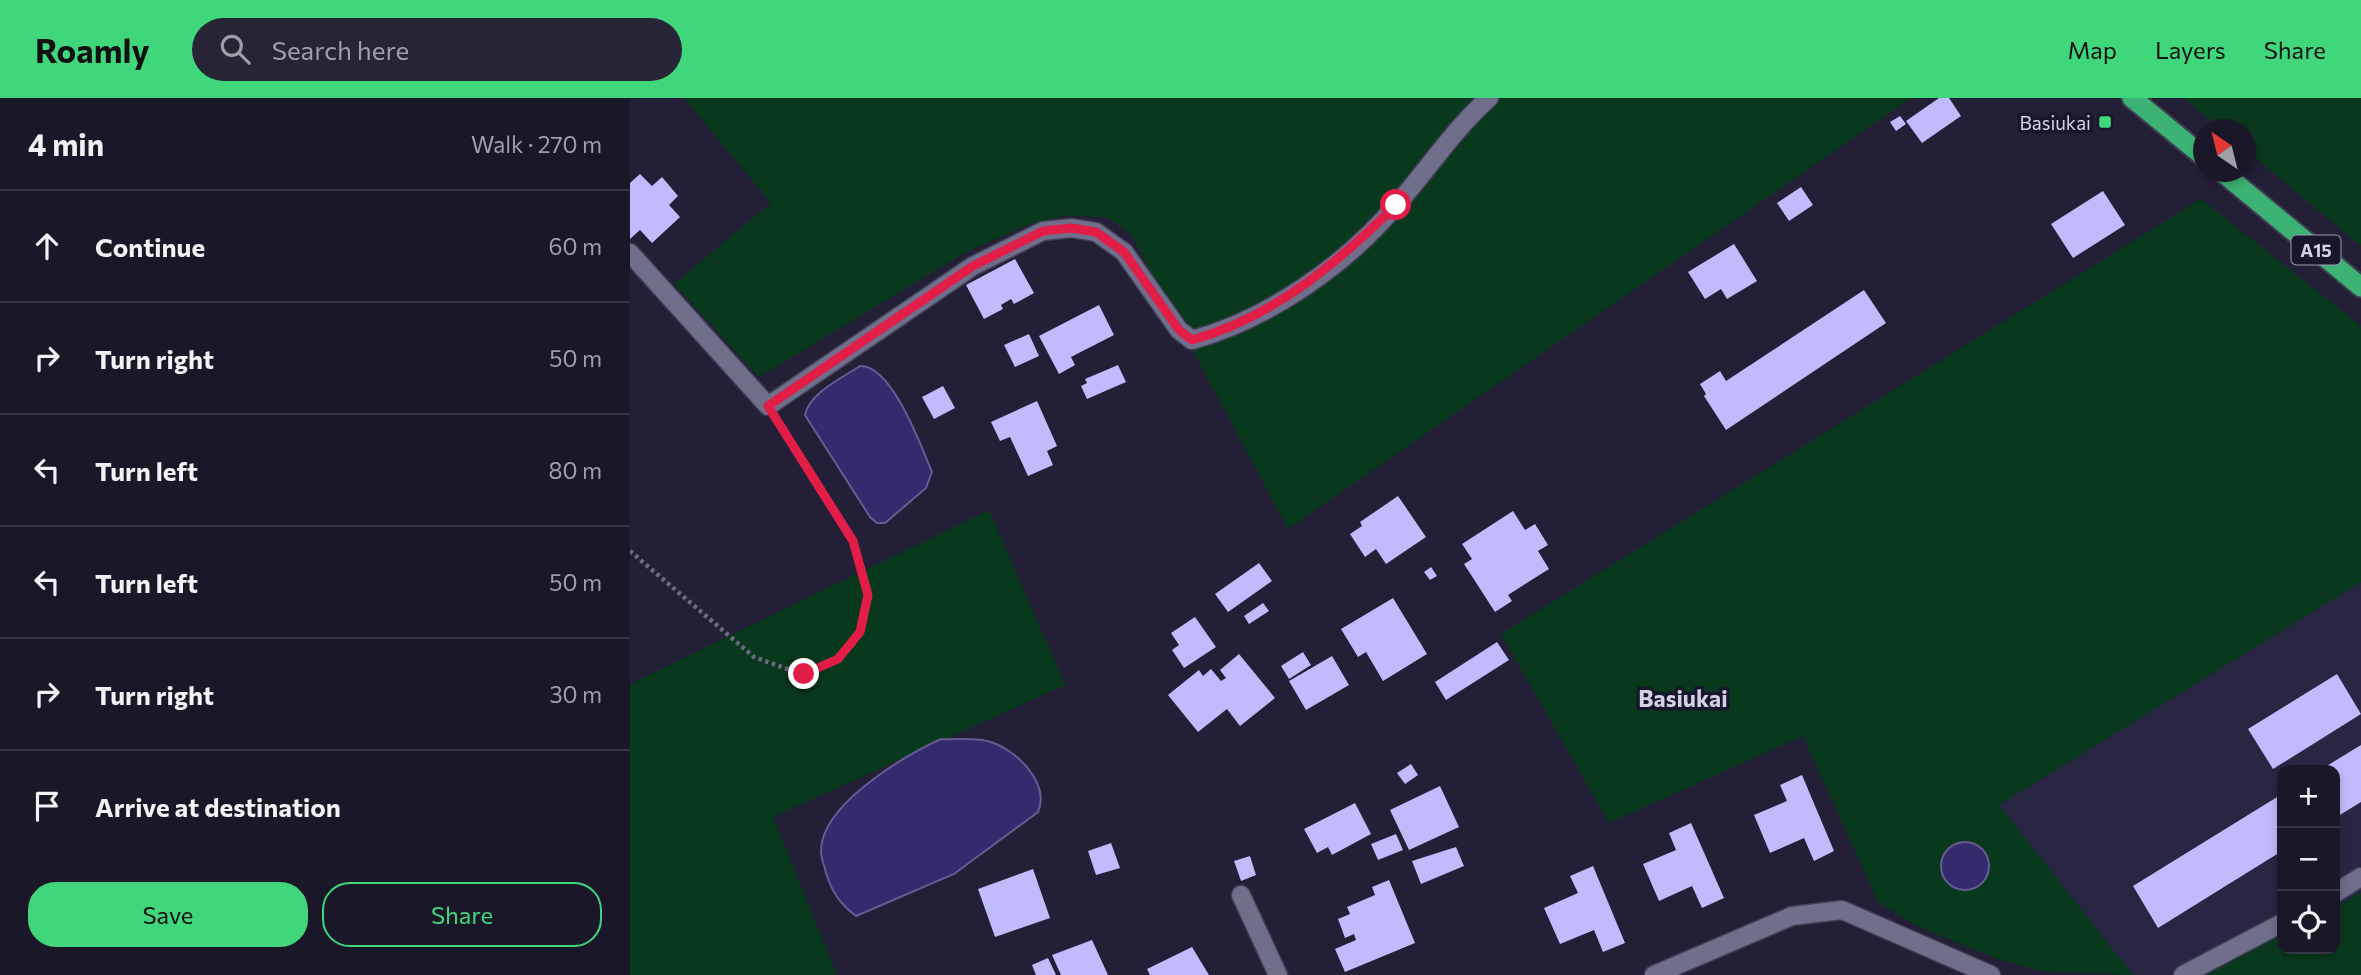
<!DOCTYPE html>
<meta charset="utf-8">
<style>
body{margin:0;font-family:Commissioner,sans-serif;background:#272435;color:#f1f3f6}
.controls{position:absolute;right:21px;bottom:21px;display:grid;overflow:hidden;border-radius:14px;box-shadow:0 4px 10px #0003}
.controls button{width:63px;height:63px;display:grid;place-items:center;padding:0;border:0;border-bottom:2px solid #383646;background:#1a1729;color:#f1f3f6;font:35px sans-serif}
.compass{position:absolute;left:1563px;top:21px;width:63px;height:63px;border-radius:50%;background:#1a1729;box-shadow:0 4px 10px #0003;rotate:325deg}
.stop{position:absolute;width:21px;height:21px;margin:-16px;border:5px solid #e11d48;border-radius:50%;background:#fff}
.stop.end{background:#e11d48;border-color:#fff;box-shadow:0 2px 7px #0008}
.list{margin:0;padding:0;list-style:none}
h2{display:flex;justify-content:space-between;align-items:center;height:91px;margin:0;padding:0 28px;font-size:30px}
h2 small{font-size:23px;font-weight:400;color:#9f9fa8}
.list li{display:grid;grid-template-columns:46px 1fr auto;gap:21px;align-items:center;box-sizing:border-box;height:112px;padding:0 28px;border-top:2px solid #383646}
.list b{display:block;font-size:26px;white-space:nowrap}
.list em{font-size:23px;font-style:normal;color:#9f9fa8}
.actions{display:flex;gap:14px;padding:21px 28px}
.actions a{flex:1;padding:16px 0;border:2px solid #40d77c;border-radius:28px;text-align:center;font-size:24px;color:#40d77c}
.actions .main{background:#40d77c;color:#111}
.icon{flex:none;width:38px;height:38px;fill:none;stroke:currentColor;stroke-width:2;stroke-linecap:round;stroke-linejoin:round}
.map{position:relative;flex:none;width:1731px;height:877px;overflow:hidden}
header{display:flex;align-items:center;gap:42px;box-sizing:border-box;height:98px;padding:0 35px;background:#40d77c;color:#111}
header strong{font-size:33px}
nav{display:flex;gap:38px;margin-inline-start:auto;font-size:24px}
.search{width:490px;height:63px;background:#272435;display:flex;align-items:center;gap:18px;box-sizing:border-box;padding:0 24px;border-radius:38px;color:#9f9fa8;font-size:26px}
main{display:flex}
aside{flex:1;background:#1a1729}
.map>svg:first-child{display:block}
.built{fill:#292644}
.green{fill:#09391d}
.water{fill:#362a6f;stroke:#655c92;stroke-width:2}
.building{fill:#bfbbfd}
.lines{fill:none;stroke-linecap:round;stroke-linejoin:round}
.minor-casing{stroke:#3f3d51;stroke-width:21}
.trunk-casing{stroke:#3f3d51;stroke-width:23}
.path{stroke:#6d6b80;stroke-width:4.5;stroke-dasharray:3.5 3.5;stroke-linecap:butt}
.minor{stroke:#6f6e8b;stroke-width:18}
.trunk{stroke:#3cb374;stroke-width:19}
.route{stroke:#e11d48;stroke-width:9}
.poi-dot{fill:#40d77c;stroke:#18162d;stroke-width:2.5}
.labels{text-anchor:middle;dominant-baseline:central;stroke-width:7;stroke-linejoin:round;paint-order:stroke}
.shield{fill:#18162d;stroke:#9a9aac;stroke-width:2}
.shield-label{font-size:18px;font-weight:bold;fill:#d2d2e2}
.poi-label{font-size:19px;fill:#d2d2e2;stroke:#18162d;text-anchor:end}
.quarter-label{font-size:23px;font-weight:bold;fill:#d2d2e2;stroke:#18162d}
</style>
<header>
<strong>Roamly</strong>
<div class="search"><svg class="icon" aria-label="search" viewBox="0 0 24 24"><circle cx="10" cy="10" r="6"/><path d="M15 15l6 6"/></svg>Search here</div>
<nav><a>Map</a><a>Layers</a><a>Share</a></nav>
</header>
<main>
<aside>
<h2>4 min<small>Walk · 270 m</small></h2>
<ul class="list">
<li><svg class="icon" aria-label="ahead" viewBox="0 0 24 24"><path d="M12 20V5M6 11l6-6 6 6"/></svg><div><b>Continue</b></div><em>60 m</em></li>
<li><svg class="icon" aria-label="right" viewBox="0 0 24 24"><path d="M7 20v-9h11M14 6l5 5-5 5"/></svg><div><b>Turn right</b></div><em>50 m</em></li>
<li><svg class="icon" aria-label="left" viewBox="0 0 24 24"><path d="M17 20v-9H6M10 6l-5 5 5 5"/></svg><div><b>Turn left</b></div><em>80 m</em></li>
<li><svg class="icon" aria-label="left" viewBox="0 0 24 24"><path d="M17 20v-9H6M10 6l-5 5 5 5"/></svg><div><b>Turn left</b></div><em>50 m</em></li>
<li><svg class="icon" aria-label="right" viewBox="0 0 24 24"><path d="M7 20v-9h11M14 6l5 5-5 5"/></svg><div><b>Turn right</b></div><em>30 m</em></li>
<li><svg class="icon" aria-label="arrive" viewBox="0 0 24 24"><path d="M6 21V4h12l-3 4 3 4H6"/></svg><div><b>Arrive at destination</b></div></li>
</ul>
<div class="actions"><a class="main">Save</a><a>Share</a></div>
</aside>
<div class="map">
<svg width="1731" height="877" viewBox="0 0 1731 877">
<rect width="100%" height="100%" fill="#221f37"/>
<!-- built -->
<path class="built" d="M 1731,484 L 1731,794 L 1705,810 L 1705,672 L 1652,672 L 1652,837 L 1576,877 L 1503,877 L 1369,707 Z"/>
<!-- green -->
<path class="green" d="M 54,0 L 1281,0 L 658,431 L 501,136 L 479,120 L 438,117 L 397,127 L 334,155 L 129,279 L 44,186 L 141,105 Z
M 1553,0 L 1731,0 L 1731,148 L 1616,52 L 1616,32 L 1591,31 Z
M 1571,101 L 1731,228 L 1731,484 L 1369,707 L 1503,877 L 1410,873 L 1370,862 L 1287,828 L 1248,804 L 1173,638 L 979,725 L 871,536 Z
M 359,412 L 435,587 L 143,719 L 207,877 L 0,877 L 0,586 Z
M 1731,794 L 1731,877 L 1576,877 L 1652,837 L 1652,851 L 1705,851 L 1705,810 Z"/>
<!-- water -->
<path class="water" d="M 230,268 C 262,267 291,348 302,374 L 296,390 L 255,425 L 247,425 L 240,419 L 175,317 C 179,295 212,280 230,268 Z
M 311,641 C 326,642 347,639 361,644 C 388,653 420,686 408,714 L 324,776 L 226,818 C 210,806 202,794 196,775 C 195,769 191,761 191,754 C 190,707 274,658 311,641 Z
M1311 768a24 24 0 1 1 48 0a24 24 0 1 1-48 0Z"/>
<!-- building -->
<path class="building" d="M 1309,0 L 1319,0 L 1331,18 L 1292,45 L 1276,23 Z
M 1270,18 L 1276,26 L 1266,33 L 1260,24 Z
M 10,76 L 22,88 L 32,79 L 48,98 L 39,107 L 50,119 L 22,145 L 10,132 L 0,141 L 0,85 Z
M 1171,89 L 1183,107 L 1159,123 L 1147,105 Z
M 1473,93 L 1495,127 L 1443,160 L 1421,126 Z
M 1104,146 L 1127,183 L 1097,201 L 1091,191 L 1075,201 L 1058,174 Z
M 385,161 L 404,195 L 384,206 L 381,201 L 371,207 L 373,211 L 354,221 L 336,187 Z
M 1234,192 L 1256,225 L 1096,332 L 1074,298 L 1076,296 L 1070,286 L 1090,273 L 1096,283 Z
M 469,207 L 484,237 L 441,259 L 445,267 L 429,276 L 409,238 Z
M 399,236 L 409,258 L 385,269 L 374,247 Z
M 488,267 L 496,284 L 457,301 L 451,288 L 457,285 L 455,281 Z
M 313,288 L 325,310 L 304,321 L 292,299 Z
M 407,303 L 427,348 L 417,353 L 423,367 L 398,378 L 380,339 L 370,343 L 361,324 Z
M 768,398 L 796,439 L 756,466 L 746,451 L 735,459 L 720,436 L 732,428 L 730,424 Z
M 883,413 L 895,432 L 905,426 L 918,447 L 908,453 L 919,471 L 878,497 L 882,503 L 865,514 L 834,466 L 842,461 L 832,446 Z
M 629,465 L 642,483 L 598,514 L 585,496 Z
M 801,469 L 807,478 L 800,482 L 794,474 Z
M 763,500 L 797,556 L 753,583 L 736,554 L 728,559 L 711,531 Z
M 633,505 L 639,513 L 619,526 L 614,518 Z
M 565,519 L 586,549 L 554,570 L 542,552 L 549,547 L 541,535 Z
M 867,544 L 879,562 L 816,602 L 805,584 Z
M 673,554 L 681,567 L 659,581 L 651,568 Z
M 609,556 L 645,600 L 610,628 L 597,611 L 568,634 L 538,597 L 569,572 L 573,578 L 581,571 L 591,583 L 596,580 L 590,572 Z
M 702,558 L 719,587 L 676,612 L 659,583 Z
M 1707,576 L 1731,616 L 1643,671 L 1618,631 Z
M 1731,647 L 1731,704 L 1705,720 L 1705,672 L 1690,672 Z
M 781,666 L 788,677 L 775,686 L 767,675 Z
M 1172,677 L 1204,753 L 1184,763 L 1174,740 L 1140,755 L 1124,717 L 1157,703 L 1150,687 Z
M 810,688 L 829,729 L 779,752 L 760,712 Z
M 1652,696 L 1652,753 L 1528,830 L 1503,788 Z
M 725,705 L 741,736 L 702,757 L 698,749 L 687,755 L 674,731 Z
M 1061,725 L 1094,800 L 1072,810 L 1062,788 L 1029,803 L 1013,766 L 1046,752 L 1039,735 Z
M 766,736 L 773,752 L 748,762 L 741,746 Z
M 481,745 L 490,770 L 466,777 L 458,753 Z
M 826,749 L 834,768 L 791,786 L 782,763 Z
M 620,758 L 626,777 L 611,783 L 604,763 Z
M 963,768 L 995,845 L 973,854 L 964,832 L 930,846 L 914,810 L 948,795 L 940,778 Z
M 403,771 L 420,820 L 365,839 L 348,791 Z
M 759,782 L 785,845 L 715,874 L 705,851 L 726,842 L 724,836 L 715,840 L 708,821 L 720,816 L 717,809 L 745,797 L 742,789 Z
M 462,842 L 478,877 L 431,877 L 422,857 Z
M 562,849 L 579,877 L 520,877 L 517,871 Z
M 418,860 L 426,877 L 406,877 L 402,867 Z"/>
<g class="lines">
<!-- minor casing -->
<g class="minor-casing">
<path id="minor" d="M 0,155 L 138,308 L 343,168 L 413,133 L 441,130 L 466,134 L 494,154 L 549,232 L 562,242 C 639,221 717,166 768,105 C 799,70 824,31 859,0
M 1705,795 L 1731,779
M 611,797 L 648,877
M 1024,877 L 1162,818 L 1212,812 L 1361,877
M 1553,877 L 1652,825"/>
</g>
<!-- trunk casing -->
<g class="trunk-casing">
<path id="trunk" d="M 1502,0 L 1574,59
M 1592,74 L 1731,189"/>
</g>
<!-- path -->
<path class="path" d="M 0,453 L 124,559 L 174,577 C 184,572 199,568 208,561 C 285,502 185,382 149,326"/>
<!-- minor -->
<use href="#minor" class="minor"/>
<!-- trunk -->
<use href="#trunk" class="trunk"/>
</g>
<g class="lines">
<!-- route -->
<path class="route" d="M 174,576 L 208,561 L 230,534 L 238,497 L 223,443 L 138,308 L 343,168 L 413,133 L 441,130 L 466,134 L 494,154 L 549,232 L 562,242 C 642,220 708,165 766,107"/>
</g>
<!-- markers -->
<rect class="poi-dot" x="1468" y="17" width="14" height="14" rx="3.5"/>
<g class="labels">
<!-- shield labels -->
<rect class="shield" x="1661.5" y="137.5" width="49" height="29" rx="5"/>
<g class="shield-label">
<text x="1686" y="152">A15</text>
</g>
<!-- poi labels -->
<g class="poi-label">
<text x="1461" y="24">Basiukai</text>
</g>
<!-- quarter labels -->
<g class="quarter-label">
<text x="1053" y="600">Basiukai</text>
</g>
</g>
</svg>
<div class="controls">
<button>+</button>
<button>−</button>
<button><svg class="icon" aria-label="locate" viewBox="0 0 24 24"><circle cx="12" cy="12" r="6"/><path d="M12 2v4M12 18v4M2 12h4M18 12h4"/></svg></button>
</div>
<svg class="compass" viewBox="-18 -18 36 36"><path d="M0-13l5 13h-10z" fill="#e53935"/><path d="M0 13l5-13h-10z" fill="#9f9fa8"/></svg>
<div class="stop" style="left:766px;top:107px"></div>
<div class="stop end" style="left:174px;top:576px"></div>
</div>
</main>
